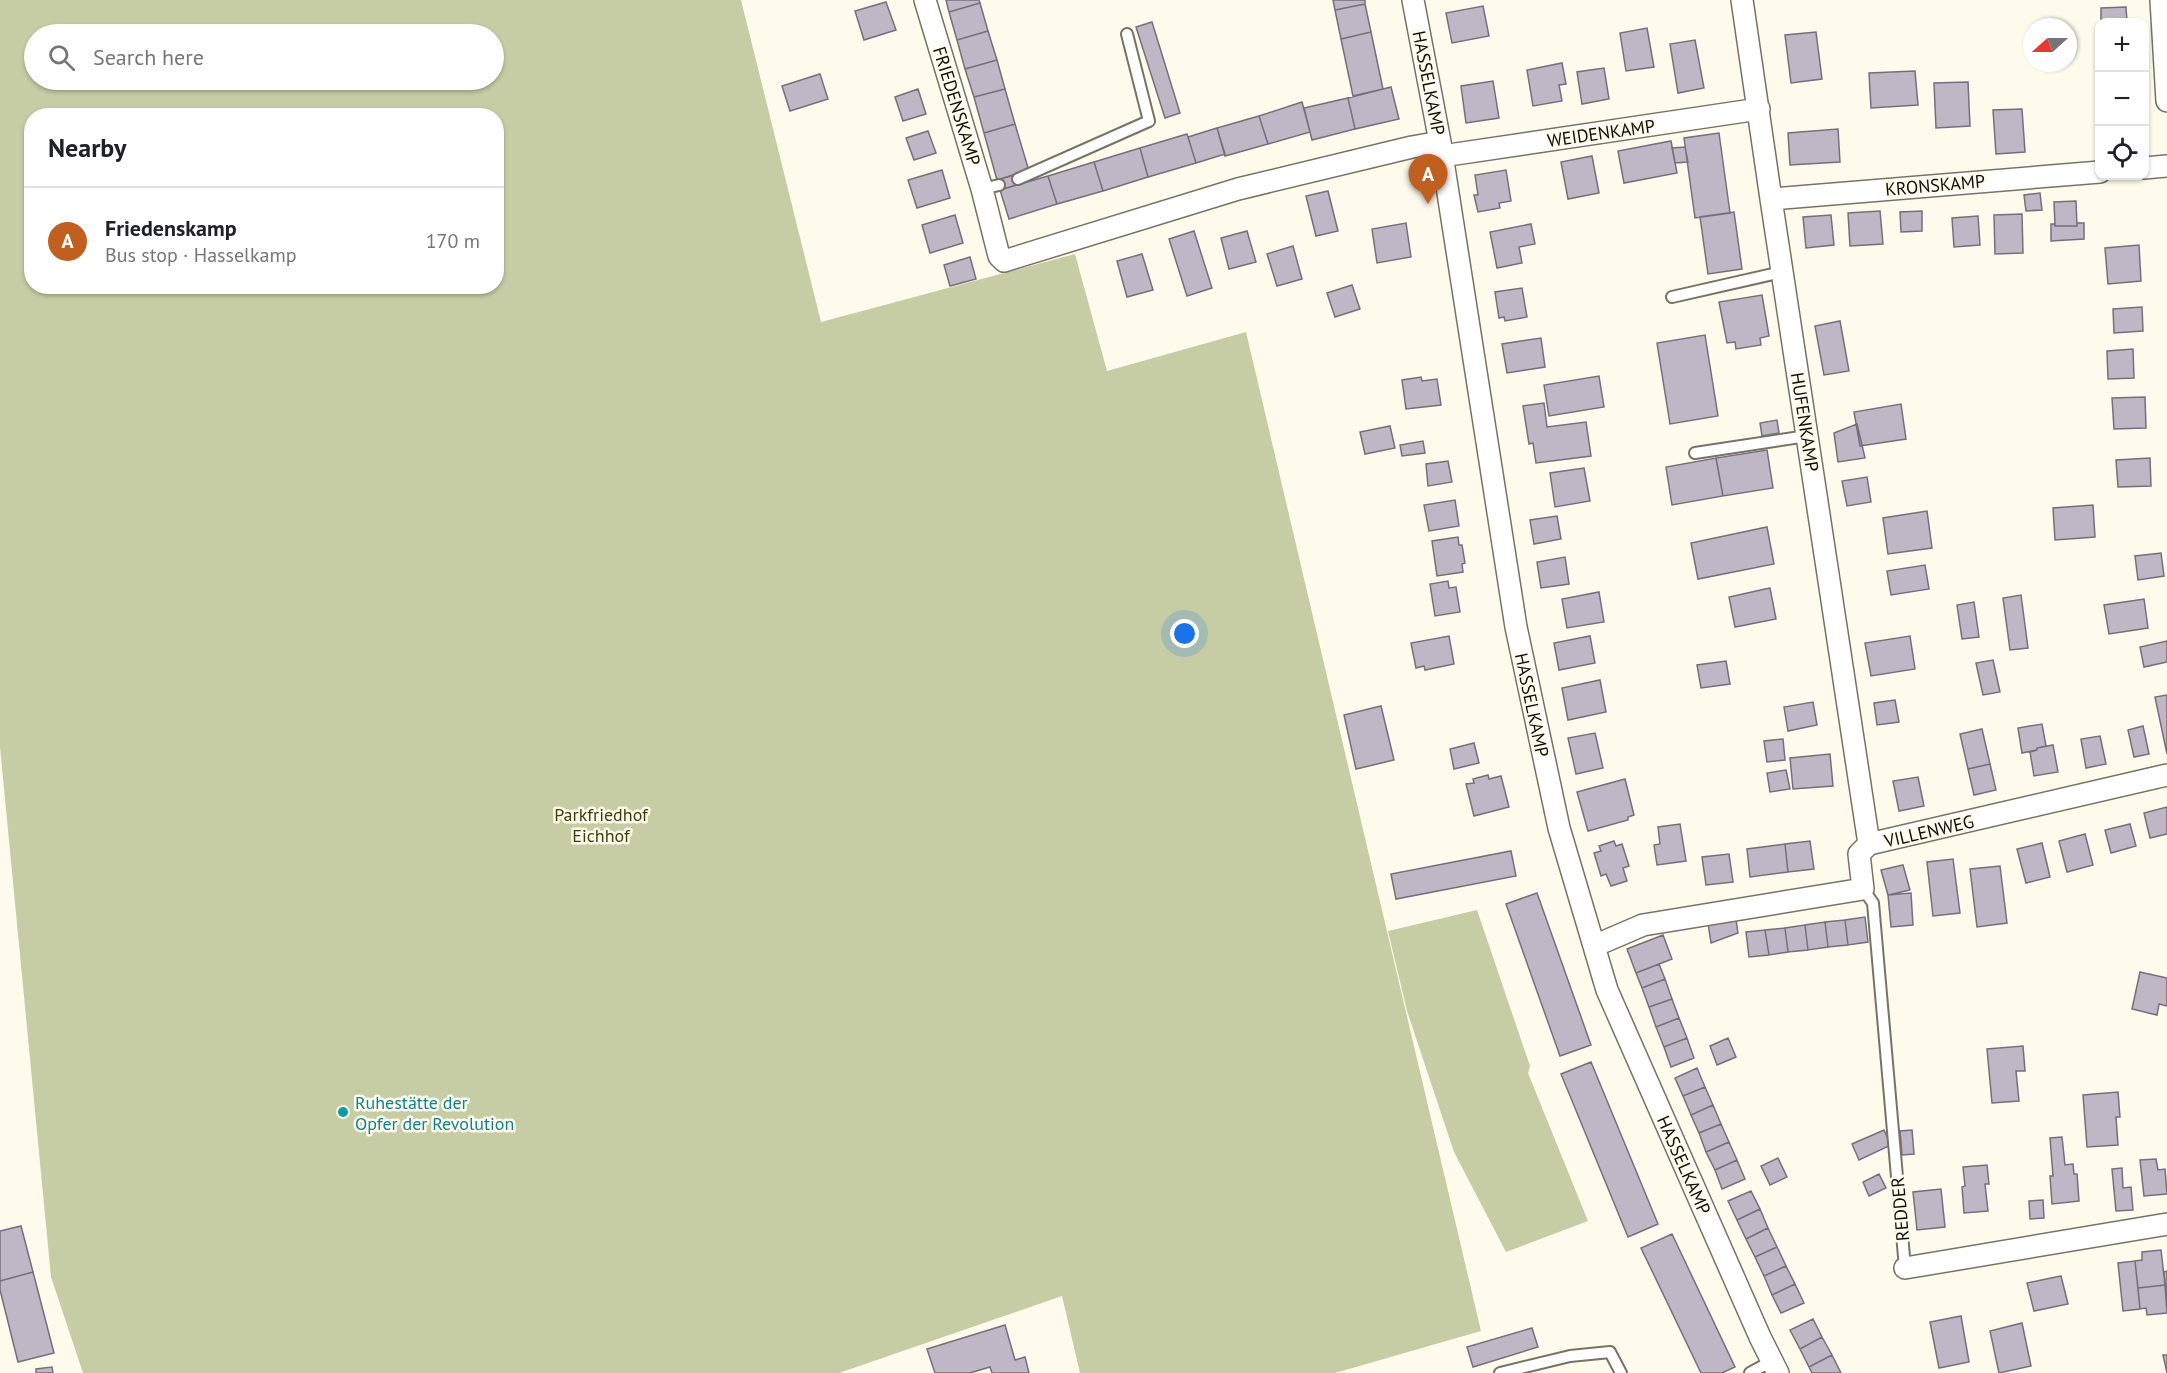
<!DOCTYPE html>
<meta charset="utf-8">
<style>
body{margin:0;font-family:"PT Sans",sans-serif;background:#f2f2f2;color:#202124}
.controls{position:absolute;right:18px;top:18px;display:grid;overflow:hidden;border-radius:12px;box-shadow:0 2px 4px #0004}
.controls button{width:54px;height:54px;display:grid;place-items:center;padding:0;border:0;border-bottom:2px solid #e0e0e0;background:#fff;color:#202124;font:30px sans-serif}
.compass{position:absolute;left:2023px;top:18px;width:54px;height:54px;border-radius:50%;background:#fff;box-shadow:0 2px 4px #0004;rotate:249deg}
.you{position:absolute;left:1185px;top:634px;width:21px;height:21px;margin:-15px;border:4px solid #fff;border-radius:50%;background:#1a73e8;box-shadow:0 0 0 9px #1a73e833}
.badge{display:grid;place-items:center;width:39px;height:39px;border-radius:50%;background:#c05f20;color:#fff;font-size:20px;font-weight:700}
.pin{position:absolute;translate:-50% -50px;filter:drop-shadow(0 2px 3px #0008)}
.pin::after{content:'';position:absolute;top:32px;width:21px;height:18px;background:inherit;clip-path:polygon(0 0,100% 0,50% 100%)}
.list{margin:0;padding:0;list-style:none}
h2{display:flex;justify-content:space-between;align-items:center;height:78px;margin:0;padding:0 24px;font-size:26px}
h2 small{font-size:20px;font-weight:400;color:#757577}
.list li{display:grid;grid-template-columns:39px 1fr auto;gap:18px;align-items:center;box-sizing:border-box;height:108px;padding:0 24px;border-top:2px solid #e0e0e0}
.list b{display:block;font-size:22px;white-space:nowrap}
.list p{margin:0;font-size:20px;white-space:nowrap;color:#757577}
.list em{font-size:20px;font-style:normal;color:#757577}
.icon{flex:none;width:33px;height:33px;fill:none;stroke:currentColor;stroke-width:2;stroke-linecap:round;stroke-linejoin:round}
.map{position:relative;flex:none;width:2167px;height:1373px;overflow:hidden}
.search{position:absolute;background:#fff;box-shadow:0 2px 4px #0004;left:24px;top:24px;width:480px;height:66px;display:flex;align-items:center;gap:15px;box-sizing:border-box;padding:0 21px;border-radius:33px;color:#757577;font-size:22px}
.panel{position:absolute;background:#fff;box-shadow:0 2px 4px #0004;left:24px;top:108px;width:480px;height:186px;border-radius:24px}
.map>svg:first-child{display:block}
.green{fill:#c6cda5;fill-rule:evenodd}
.building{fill:#c0b7c6;stroke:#776e7c;stroke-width:1.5}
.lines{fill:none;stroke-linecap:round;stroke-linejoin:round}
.service-casing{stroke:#777364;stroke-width:14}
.minor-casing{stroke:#777364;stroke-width:24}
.service{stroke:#fff;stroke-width:10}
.minor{stroke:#fff;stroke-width:21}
.culture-dot{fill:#0f9aa8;stroke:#fefbed;stroke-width:2}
.labels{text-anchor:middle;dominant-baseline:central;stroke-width:5;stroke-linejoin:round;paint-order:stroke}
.street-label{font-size:18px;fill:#0e0c07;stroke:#fefbed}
.park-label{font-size:18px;fill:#393f0a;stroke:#fefbed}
.culture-label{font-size:18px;fill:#0d838f;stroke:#fefbed;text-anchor:start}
</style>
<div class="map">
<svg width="2167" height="1373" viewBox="0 0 2167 1373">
<rect width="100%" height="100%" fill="#fefbed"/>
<!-- green -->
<path class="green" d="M 0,0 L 741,0 L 821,322 L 1075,254 L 1107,371 L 1246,332 L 1481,1331 L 1335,1373 L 1080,1373 L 1062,1296 L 839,1373 L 83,1373 L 51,1277 L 0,747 ZM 34,34 L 494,34 L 494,80 L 34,80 ZM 32,116 L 496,116 L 496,286 L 32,286 Z
M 1477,910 L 1530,1066 L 1528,1073 L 1588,1221 L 1506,1252 L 1454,1152 L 1407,1011 L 1388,931 Z"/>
<!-- building -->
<path class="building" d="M 946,0 L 979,0 L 980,3 L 949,12 Z
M 1333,0 L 1365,0 L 1365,4 L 1335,10 Z
M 886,2 L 896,30 L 864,40 L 855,11 Z
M 980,3 L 988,31 L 957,40 L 949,12 Z
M 1365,4 L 1371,32 L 1341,39 L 1335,10 Z
M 1483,6 L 1489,36 L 1452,43 L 1446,13 Z
M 2126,7 L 2127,22 L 2101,22 L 2101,8 Z
M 1152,22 L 1180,113 L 1165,118 L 1136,27 Z
M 1647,28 L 1654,67 L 1626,71 L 1620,33 Z
M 988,31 L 997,60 L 965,69 L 957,40 Z
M 1371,32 L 1383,89 L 1353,96 L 1341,39 Z
M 1816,32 L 1822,79 L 1791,83 L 1785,35 Z
M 1695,40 L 1704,88 L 1678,93 L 1670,44 Z
M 997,60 L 1005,89 L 974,97 L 965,69 Z
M 1562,63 L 1566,84 L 1559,85 L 1562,101 L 1533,106 L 1527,70 Z
M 1604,68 L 1609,99 L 1582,104 L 1577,72 Z
M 1915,71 L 1918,105 L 1871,108 L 1869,73 Z
M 820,74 L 828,99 L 790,111 L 782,86 Z
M 1493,81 L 1499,118 L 1466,123 L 1461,86 Z
M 1968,82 L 1970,126 L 1936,128 L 1934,83 Z
M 1391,87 L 1399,119 L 1355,129 L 1348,98 Z
M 918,89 L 926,114 L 903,121 L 895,97 Z
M 1005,89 L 1015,124 L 984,133 L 974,97 Z
M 1348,98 L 1355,129 L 1312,140 L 1304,108 Z
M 1302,102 L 1310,132 L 1268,144 L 1259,116 Z
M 2022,109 L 2025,152 L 1996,154 L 1993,110 Z
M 1259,116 L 1268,144 L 1225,156 L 1217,128 Z
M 1015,124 L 1029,171 L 997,180 L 984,133 Z
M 1217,128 L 1225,154 L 1196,163 L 1188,137 Z
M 1838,129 L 1840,162 L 1790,165 L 1788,133 Z
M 928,131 L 936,153 L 914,160 L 906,138 Z
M 1719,133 L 1730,213 L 1695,218 L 1684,138 Z
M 1187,134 L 1196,163 L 1148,177 L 1140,148 Z
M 1671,141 L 1677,173 L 1624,183 L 1618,151 Z
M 1685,147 L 1688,162 L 1675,163 L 1672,148 Z
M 1140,148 L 1148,177 L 1103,191 L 1094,162 Z
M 1592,156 L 1599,193 L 1568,199 L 1561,162 Z
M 1094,162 L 1103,191 L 1057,204 L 1048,176 Z
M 942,170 L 950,198 L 917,208 L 908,180 Z
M 1506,170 L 1511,201 L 1499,203 L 1500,208 L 1478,212 L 1474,195 L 1478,195 L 1475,175 Z
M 1016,174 L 1019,184 L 1000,190 L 997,180 Z
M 1048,176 L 1057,204 L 1009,219 L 1000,190 Z
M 1328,191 L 1338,231 L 1316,236 L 1306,196 Z
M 2040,193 L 2042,210 L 2026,211 L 2024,195 Z
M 2076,201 L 2077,226 L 2055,226 L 2054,202 Z
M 1880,211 L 1883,244 L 1850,246 L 1848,213 Z
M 1922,211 L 1922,231 L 1901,232 L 1900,212 Z
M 1734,212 L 1742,269 L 1708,274 L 1700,217 Z
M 2022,214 L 2023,253 L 1995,254 L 1994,215 Z
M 955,215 L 963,243 L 930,253 L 922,225 Z
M 1831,215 L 1834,245 L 1806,248 L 1803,217 Z
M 1978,216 L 1980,245 L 1954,247 L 1952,218 Z
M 1406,223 L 1411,257 L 1377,263 L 1372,229 Z
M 2077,223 L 2084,223 L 2084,239 L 2051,241 L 2051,224 L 2054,224 L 2055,226 L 2077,226 Z
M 1531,224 L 1535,244 L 1519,247 L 1522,263 L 1497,268 L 1490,232 Z
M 1194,231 L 1212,288 L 1187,296 L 1169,239 Z
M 1247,231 L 1256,262 L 1229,269 L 1221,238 Z
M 2139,245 L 2141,281 L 2108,284 L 2105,248 Z
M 1293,246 L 1302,279 L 1277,286 L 1267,254 Z
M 1142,254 L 1153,290 L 1127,297 L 1117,261 Z
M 970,257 L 976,279 L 950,286 L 944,265 Z
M 1352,285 L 1360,309 L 1335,317 L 1327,293 Z
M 1522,288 L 1527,317 L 1505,321 L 1504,317 L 1499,318 L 1495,292 Z
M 1762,295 L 1769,336 L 1760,338 L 1761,345 L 1736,349 L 1735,342 L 1727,343 L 1719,302 Z
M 2142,307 L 2143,331 L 2114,333 L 2113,309 Z
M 1840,321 L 1849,371 L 1824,375 L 1815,326 Z
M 1705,335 L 1718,416 L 1670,424 L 1657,343 Z
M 1541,338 L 1545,367 L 1507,373 L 1502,344 Z
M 2133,349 L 2134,378 L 2108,379 L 2107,351 Z
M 1599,376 L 1604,407 L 1549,416 L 1544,385 Z
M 1421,377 L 1422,381 L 1437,379 L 1441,405 L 1406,409 L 1402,380 Z
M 2145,397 L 2146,428 L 2114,429 L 2112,398 Z
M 1544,403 L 1547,427 L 1586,422 L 1591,456 L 1536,463 L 1533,443 L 1529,444 L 1523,406 Z
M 1901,404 L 1906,439 L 1860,446 L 1854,412 Z
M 1777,420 L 1779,433 L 1762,436 L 1760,423 Z
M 1857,424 L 1865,458 L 1838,462 L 1834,433 Z
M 1390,426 L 1395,448 L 1365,454 L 1360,432 Z
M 1423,441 L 1425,453 L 1402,456 L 1400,445 Z
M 1767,450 L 1773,488 L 1723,496 L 1716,458 Z
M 1716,458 L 1723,496 L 1672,505 L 1666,467 Z
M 2150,458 L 2151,486 L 2118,487 L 2116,460 Z
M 1448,461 L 1452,482 L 1428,486 L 1426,464 Z
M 1584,468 L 1590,501 L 1555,507 L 1550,473 Z
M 1867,477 L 1871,502 L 1847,506 L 1842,481 Z
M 1455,500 L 1459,526 L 1429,531 L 1424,505 Z
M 2093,505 L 2095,537 L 2055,540 L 2053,508 Z
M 1927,511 L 1932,548 L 1888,554 L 1883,518 Z
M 1557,516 L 1561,539 L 1534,544 L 1530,520 Z
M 1767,527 L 1774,564 L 1698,579 L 1691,543 Z
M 1458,537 L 1459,545 L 1462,545 L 1465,563 L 1462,564 L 1463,572 L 1437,576 L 1432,541 Z
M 2161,553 L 2164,576 L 2138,580 L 2135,556 Z
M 1565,557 L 1569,584 L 1541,588 L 1537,562 Z
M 1925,565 L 1929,589 L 1891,595 L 1887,571 Z
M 1448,581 L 1449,588 L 1456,587 L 1460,612 L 1435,616 L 1430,584 Z
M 1770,588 L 1776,619 L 1735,627 L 1729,597 Z
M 1599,592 L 1604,622 L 1567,628 L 1562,599 Z
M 2021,595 L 2028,648 L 2010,650 L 2003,598 Z
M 2144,599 L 2148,628 L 2109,634 L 2104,605 Z
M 1974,602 L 1979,637 L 1962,639 L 1957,605 Z
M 1449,636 L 1454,664 L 1425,670 L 1424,666 L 1416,668 L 1411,643 Z
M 1590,636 L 1595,663 L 1559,670 L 1554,643 Z
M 1910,636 L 1915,669 L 1871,676 L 1865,643 Z
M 2167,641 L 2167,662 L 2144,667 L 2140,647 Z
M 1993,660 L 2000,692 L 1983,695 L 1976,663 Z
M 1726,661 L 1730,684 L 1701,688 L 1697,665 Z
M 1600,680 L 1606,712 L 1568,720 L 1562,688 Z
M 2167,695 L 2167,754 L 2155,697 Z
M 1895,700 L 1899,722 L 1877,725 L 1874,703 Z
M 1813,702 L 1817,725 L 1788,731 L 1784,707 Z
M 1381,706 L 1394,760 L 1356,769 L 1344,715 Z
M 2042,724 L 2046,746 L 2037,748 L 2037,750 L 2022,753 L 2018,728 Z
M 2143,726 L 2149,754 L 2134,757 L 2128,730 Z
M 1982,729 L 1990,764 L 1968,769 L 1960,734 Z
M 1595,733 L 1603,768 L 1576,774 L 1568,738 Z
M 2100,736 L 2106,764 L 2086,768 L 2081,739 Z
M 1783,739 L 1785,760 L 1767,762 L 1764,741 Z
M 1474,743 L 1479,763 L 1454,769 L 1450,749 Z
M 2053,745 L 2058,772 L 2034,776 L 2030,752 L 2037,750 L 2037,748 Z
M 1830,754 L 1833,786 L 1793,789 L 1790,758 Z
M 1990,764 L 1996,790 L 1974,795 L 1968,769 Z
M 1786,770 L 1790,789 L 1770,792 L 1767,773 Z
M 1488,775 L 1489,779 L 1501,776 L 1509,807 L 1474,816 L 1466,784 L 1474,783 L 1473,779 Z
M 1918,777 L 1924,806 L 1899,811 L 1893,781 Z
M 1625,779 L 1634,815 L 1628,817 L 1628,820 L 1588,831 L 1577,792 Z
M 2167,807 L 2167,834 L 2150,838 L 2144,813 Z
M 1680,824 L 1686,861 L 1657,865 L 1654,845 L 1660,844 L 1658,827 Z
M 2130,824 L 2136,846 L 2111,853 L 2105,830 Z
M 2085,834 L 2093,865 L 2067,872 L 2059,841 Z
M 1614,841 L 1616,846 L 1622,844 L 1629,866 L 1623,868 L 1627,881 L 1611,886 L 1606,874 L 1601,876 L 1594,853 L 1601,851 L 1599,846 Z
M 1810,841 L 1814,869 L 1788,872 L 1785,844 Z
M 2042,843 L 2050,877 L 2026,883 L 2017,849 Z
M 1785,844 L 1788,872 L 1750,877 L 1747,849 Z
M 1511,851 L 1516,876 L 1396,899 L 1391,874 Z
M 1729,854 L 1733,882 L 1706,885 L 1702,857 Z
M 1953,859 L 1960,913 L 1933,916 L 1927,862 Z
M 1903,865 L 1910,890 L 1888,895 L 1881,870 Z
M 2000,866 L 2007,923 L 1977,927 L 1970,869 Z
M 1537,893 L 1591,1045 L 1560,1056 L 1506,904 Z
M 1911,893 L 1913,925 L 1891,927 L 1888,895 Z
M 1865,917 L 1868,942 L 1848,945 L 1845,920 Z
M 1736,920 L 1738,933 L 1711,943 L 1708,923 Z
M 1845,920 L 1848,945 L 1828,947 L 1825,922 Z
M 1825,922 L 1828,947 L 1808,950 L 1805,925 Z
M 1805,925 L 1808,950 L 1788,952 L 1785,928 Z
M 1785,928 L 1788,952 L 1769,955 L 1765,930 Z
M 1765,930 L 1769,955 L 1749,957 L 1746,932 Z
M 1663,935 L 1672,959 L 1636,973 L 1627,949 Z
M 1659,964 L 1665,979 L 1642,988 L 1636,973 Z
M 2140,972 L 2167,978 L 2167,1006 L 2159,1004 L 2157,1015 L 2132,1009 Z
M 1665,979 L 1672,999 L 1649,1007 L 1642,988 Z
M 1672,999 L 1679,1018 L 1656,1027 L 1649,1007 Z
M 1679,1018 L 1687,1038 L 1664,1047 L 1656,1027 Z
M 1687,1038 L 1694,1058 L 1671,1067 L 1664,1047 Z
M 1728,1038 L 1736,1057 L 1717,1065 L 1710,1046 Z
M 2023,1046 L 2025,1071 L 2016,1071 L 2019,1101 L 1992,1103 L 1987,1049 Z
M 1591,1062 L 1658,1224 L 1628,1237 L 1561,1074 Z
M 1697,1068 L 1705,1087 L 1683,1096 L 1675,1078 Z
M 1705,1087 L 1713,1105 L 1691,1115 L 1683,1096 Z
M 2118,1092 L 2120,1117 L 2116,1117 L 2118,1145 L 2087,1147 L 2083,1095 Z
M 1713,1105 L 1721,1124 L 1699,1133 L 1691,1115 Z
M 1721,1124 L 1729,1142 L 1706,1152 L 1699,1133 Z
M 1884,1130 L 1891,1145 L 1859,1160 L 1852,1144 Z
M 1912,1130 L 1914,1154 L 1902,1155 L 1900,1131 Z
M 2062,1137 L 2065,1165 L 2073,1164 L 2074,1174 L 2077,1174 L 2079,1201 L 2052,1204 L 2050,1176 L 2053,1176 L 2050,1138 Z
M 1729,1142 L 1737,1160 L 1715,1170 L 1706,1152 Z
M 1778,1158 L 1787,1177 L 1770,1185 L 1761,1166 Z
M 2156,1159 L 2158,1170 L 2165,1169 L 2167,1194 L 2144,1196 L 2140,1160 Z
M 1737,1160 L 1745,1179 L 1722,1189 L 1715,1170 Z
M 1987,1165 L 1989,1184 L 1985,1184 L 1988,1211 L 1964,1213 L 1962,1187 L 1965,1186 L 1963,1167 Z
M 2122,1168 L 2123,1188 L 2131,1187 L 2133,1210 L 2116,1211 L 2112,1169 Z
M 1879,1174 L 1886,1188 L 1869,1196 L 1863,1182 Z
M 1941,1189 L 1945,1227 L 1917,1230 L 1913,1192 Z
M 1751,1191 L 1760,1209 L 1737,1220 L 1728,1201 Z
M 2043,1200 L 2044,1218 L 2030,1219 L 2029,1201 Z
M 1760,1209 L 1768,1228 L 1746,1239 L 1737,1220 Z
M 21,1226 L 33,1272 L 0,1281 L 0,1231 Z
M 1768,1228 L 1777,1247 L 1755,1257 L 1746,1239 Z
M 1672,1234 L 1735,1367 L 1722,1373 L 1701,1373 L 1641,1248 Z
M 1777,1247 L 1786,1266 L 1764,1276 L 1755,1257 Z
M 2161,1250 L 2165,1285 L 2138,1288 L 2135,1261 L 2142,1260 L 2142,1252 Z
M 2135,1261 L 2140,1309 L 2123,1311 L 2118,1263 Z
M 1786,1266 L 1795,1284 L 1772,1295 L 1764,1276 Z
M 2167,1271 L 2167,1302 L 2164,1272 Z
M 33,1272 L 54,1353 L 18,1362 L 0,1290 L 0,1281 Z
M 2061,1276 L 2068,1304 L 2034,1311 L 2027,1283 Z
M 1795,1284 L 1804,1303 L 1781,1313 L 1772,1295 Z
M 2165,1285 L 2167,1313 L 2147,1315 L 2146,1308 L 2140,1309 L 2138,1288 Z
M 1961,1316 L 1969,1362 L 1939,1368 L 1930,1322 Z
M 1813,1319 L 1822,1337 L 1800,1349 L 1790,1330 Z
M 2022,1323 L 2031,1366 L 1999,1373 L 1990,1331 Z
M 1005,1325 L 1015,1360 L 1025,1357 L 1029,1373 L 992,1373 L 990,1367 L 970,1373 L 935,1373 L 927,1349 Z
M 1532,1328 L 1538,1347 L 1473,1367 L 1467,1347 Z
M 1822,1337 L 1832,1355 L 1809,1367 L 1800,1349 Z
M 1832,1355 L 1841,1373 L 1812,1373 L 1809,1367 Z
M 2163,1355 L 2167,1355 L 2167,1373 Z
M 52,1367 L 53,1373 L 36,1373 L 36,1369 Z"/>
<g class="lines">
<!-- service casing -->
<g class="service-casing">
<path id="service" d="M 1018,179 L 1149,121 L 1127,34
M 982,189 L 999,185
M 1672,297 L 1782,272
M 1695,453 L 1807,436
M 1863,889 L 1873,903 L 1905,1268
M 1500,1373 L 1570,1356 L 1610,1352 L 1621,1373
M 1750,1373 L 1772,1361"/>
</g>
<!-- minor casing -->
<g class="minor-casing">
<path id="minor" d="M 925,0 L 982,189 L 999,256 L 1004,261 L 1238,189 L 1412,147 L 1440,142
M 1413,0 L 1440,142 L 1516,627 L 1559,828 L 1607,990 L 1760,1337 L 1778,1373
M 1742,0 L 1771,199 L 1869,844
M 2161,0 L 2167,101
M 1442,156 L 1759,109
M 2144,168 L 2167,166
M 1771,199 L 2100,172
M 1594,946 L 1643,925 L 1863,889 L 1859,854 L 1869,844 L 2167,775
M 1905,1268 L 2167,1224"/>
</g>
<!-- service -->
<use href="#service" class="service"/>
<!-- minor -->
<use href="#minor" class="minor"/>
</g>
<!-- markers -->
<circle class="culture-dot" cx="343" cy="1112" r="6"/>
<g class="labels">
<!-- street labels -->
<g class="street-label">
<text transform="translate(1429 83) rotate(79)">HASSELKAMP</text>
<text transform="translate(957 106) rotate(73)">FRIEDENSKAMP</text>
<text transform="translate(1601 133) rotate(-8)">WEIDENKAMP</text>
<text transform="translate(1935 185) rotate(-5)">KRONSKAMP</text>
<text transform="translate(1805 422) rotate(81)">HUFENKAMP</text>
<text transform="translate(1532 705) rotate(78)">HASSELKAMP</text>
<text transform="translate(1929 831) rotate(-13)">VILLENWEG</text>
<text transform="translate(1684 1165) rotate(66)">HASSELKAMP</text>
<text transform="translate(1900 1209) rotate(-95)">REDDER</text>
</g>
<!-- park labels -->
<g class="park-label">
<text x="601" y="814">Parkfriedhof<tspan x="601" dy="21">Eichhof</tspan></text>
</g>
<!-- culture labels -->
<g class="culture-label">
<text x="355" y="1102">Ruhestätte der<tspan x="355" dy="21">Opfer der Revolution</tspan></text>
</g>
</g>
</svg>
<div class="controls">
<button>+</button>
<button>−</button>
<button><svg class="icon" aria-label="locate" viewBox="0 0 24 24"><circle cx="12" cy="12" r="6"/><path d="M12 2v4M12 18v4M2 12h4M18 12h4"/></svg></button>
</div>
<svg class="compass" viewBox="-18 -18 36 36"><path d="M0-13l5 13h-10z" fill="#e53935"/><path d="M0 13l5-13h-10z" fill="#757577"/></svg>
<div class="you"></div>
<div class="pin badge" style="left:1428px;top:204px">A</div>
<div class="search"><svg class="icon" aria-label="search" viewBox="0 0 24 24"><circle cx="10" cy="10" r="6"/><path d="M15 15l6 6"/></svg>Search here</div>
<section class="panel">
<h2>Nearby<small></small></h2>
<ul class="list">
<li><span class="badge">A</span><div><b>Friedenskamp</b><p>Bus stop · Hasselkamp</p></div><em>170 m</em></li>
</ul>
</section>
</div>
